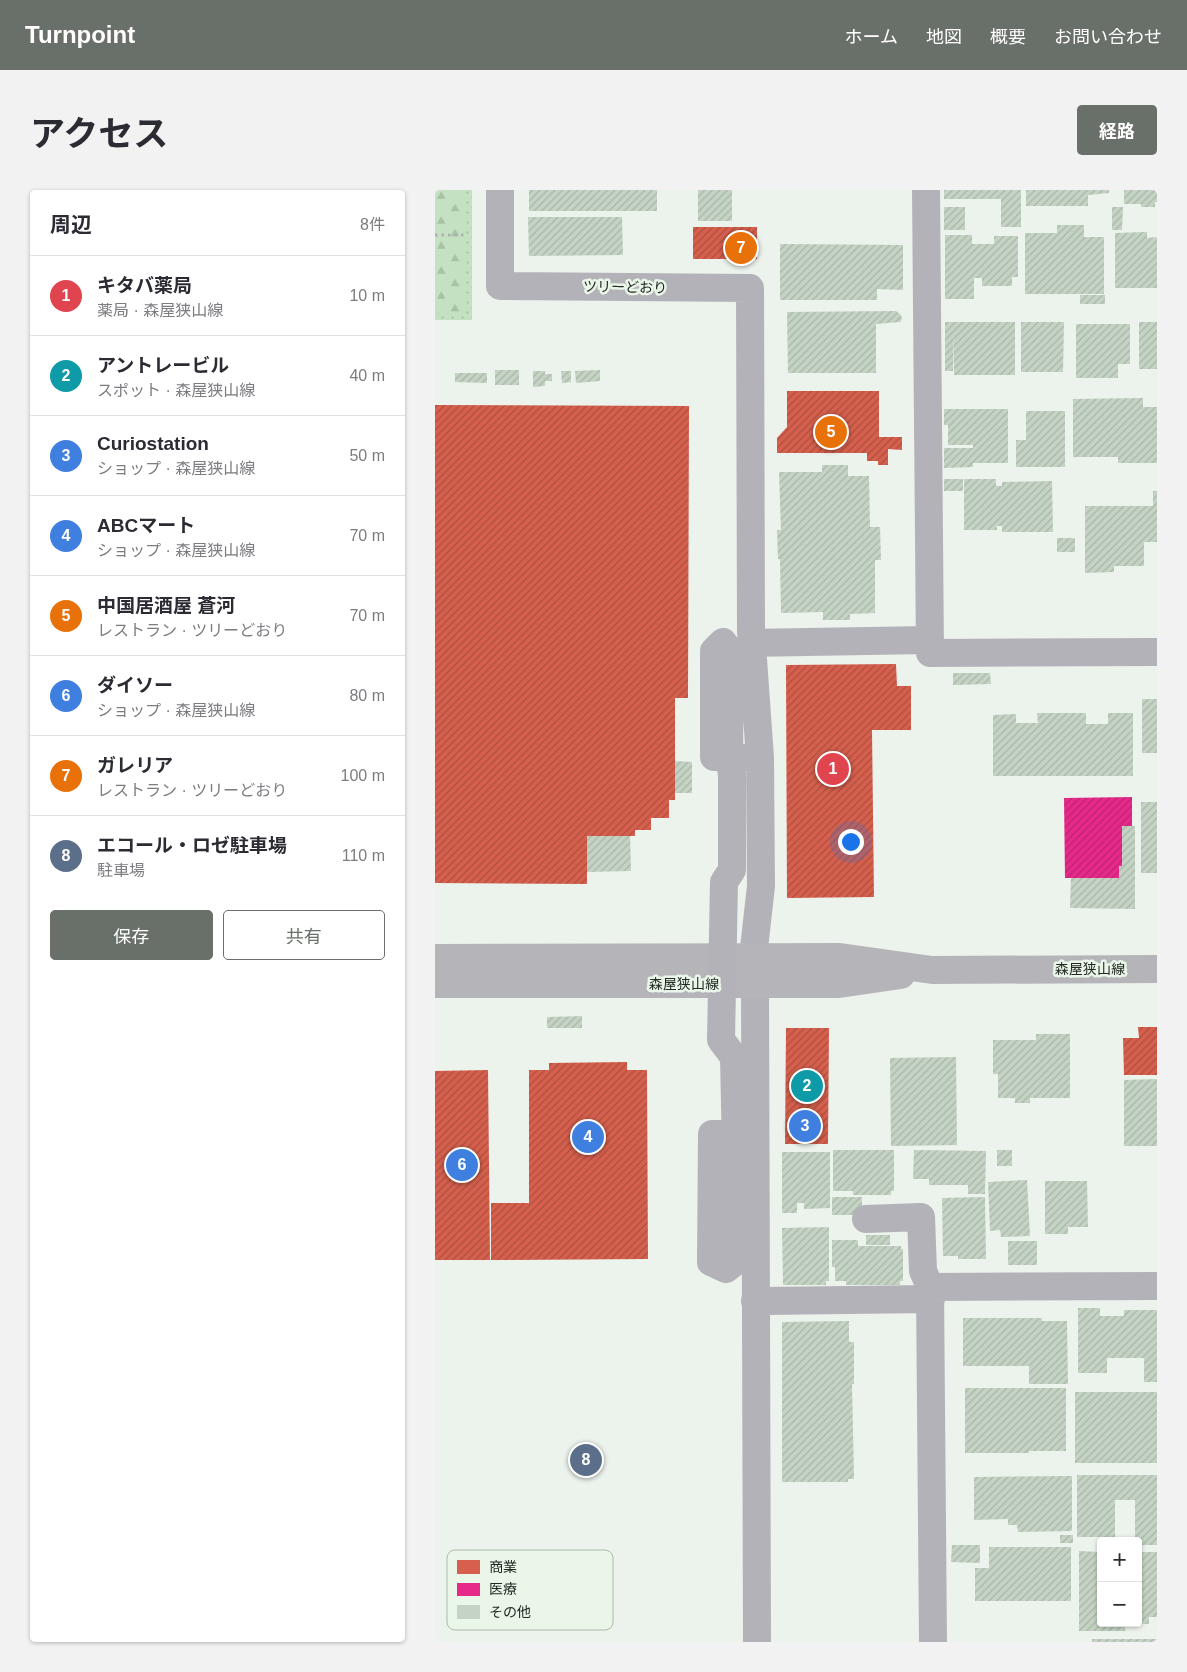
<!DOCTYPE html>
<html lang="ja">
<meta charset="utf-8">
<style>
body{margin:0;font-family:Arial,"Noto Sans JP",sans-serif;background:#f2f2f3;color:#2b2b33}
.controls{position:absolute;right:15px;bottom:15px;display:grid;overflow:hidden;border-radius:5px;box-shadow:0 1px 4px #0004}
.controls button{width:45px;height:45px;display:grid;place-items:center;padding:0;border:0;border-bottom:1px solid #e1e1e2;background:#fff;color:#2b2b33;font:25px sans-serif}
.you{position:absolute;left:415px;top:651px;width:18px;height:18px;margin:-12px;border:4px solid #fff;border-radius:50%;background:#1a73e8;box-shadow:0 0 0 8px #1a73e833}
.badge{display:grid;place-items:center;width:32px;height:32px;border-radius:50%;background:#696f69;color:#fff;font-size:16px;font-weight:700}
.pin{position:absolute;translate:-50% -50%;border:2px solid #fff;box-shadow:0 1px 5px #0006}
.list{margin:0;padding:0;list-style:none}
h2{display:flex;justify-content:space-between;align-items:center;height:65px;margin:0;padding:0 20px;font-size:21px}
h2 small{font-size:16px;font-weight:400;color:#7c7c81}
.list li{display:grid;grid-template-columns:32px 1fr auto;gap:15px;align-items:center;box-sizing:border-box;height:80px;padding:0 20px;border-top:1px solid #e1e1e2}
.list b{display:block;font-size:19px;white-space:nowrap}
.list p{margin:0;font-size:16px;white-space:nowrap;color:#7c7c81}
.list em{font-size:16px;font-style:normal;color:#7c7c81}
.actions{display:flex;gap:10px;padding:15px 20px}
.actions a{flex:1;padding:11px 0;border:1px solid #696f69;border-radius:5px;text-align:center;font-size:18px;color:#696f69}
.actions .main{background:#696f69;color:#fff}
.map{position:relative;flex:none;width:722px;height:1452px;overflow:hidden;border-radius:5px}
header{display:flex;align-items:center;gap:30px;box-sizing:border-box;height:70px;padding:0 25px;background:#696f69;color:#fff}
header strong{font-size:24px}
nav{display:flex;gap:28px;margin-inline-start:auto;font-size:18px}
.intro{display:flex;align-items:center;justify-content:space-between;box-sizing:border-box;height:120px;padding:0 30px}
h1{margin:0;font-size:35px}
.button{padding:12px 22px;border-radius:5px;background:#696f69;color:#fff;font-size:18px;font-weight:700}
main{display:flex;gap:30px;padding:0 30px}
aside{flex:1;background:#fff;border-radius:5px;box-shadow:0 1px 4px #0004}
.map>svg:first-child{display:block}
.green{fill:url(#green-dots)}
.forest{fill:url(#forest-firs)}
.shops{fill:url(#shops-hatch)}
.health{fill:url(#health-hatch)}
.building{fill:url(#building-hatch)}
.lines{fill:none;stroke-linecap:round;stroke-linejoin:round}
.path{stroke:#b0b0b3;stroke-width:3;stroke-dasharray:2.5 4;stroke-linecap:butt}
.minor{stroke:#b4b2b9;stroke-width:28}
.major{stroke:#b5b5b9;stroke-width:28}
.minor-bridge{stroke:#b4b2b9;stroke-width:28}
.labels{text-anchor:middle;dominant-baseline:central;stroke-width:5;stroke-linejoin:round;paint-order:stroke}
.street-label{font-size:14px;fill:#232822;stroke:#e9f6e8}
.key{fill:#e9f6e8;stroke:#aeb8ad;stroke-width:1}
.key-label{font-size:14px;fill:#232822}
</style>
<header>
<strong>Turnpoint</strong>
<nav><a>ホーム</a><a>地図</a><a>概要</a><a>お問い合わせ</a></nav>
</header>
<div class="intro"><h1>アクセス</h1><a class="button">経路</a></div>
<main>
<aside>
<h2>周辺<small>8件</small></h2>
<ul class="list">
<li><span class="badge" style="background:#e0444e">1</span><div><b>キタバ薬局</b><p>薬局 · 森屋狭山線</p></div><em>10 m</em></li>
<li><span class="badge" style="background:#0f9aa8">2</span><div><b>アントレービル</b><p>スポット · 森屋狭山線</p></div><em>40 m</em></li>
<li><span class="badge" style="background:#3f7fe0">3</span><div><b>Curiostation</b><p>ショップ · 森屋狭山線</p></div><em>50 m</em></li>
<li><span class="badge" style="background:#3f7fe0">4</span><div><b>ABCマート</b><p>ショップ · 森屋狭山線</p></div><em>70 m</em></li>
<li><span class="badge" style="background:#e8710a">5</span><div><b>中国居酒屋 蒼河</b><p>レストラン · ツリーどおり</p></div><em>70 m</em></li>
<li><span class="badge" style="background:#3f7fe0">6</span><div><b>ダイソー</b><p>ショップ · 森屋狭山線</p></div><em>80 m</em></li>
<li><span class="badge" style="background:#e8710a">7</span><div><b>ガレリア</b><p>レストラン · ツリーどおり</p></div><em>100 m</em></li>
<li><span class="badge" style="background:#5c6f8a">8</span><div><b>エコール・ロゼ駐車場</b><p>駐車場</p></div><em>110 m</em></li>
</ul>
<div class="actions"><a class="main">保存</a><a>共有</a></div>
</aside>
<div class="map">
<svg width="722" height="1452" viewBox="0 0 722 1452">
<defs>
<pattern id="green-dots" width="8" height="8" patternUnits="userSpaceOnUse" patternTransform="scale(1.25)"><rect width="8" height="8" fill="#c4e2c2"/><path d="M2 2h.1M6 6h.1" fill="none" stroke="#a8c2a6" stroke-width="1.8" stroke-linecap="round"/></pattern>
<pattern id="forest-firs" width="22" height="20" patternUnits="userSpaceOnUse" patternTransform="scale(1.25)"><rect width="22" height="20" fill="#c4e2c2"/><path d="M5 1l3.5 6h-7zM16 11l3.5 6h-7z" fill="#a8c2a6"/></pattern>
<pattern id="shops-hatch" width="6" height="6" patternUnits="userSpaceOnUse" patternTransform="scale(1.25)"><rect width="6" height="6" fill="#d6604d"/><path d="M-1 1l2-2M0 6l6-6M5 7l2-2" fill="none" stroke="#ad4f40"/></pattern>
<pattern id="health-hatch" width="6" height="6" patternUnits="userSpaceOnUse" patternTransform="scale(1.25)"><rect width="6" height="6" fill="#e7298a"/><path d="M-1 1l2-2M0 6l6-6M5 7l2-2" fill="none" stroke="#bb2370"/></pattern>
<pattern id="building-hatch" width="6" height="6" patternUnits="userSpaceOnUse" patternTransform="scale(1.25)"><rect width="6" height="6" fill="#c4d3c3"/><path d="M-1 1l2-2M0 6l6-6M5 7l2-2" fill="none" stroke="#a8b5a7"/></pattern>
</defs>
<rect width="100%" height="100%" fill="#ecf2ec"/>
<!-- green -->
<path class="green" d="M 0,0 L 37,0 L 37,130 L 0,130 Z"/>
<!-- forest -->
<path class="forest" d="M 0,0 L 29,0 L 29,124 L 0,123 Z"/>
<!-- shops -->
<path class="shops" d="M 258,37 L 322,37 L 322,69 L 258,69 Z
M 352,201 L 444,201 L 444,247 L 467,247 L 467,260 L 453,259 L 453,275 L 443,275 L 443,271 L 432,271 L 432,263 L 342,263 L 342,248 L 352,237 Z
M 0,215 L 254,216 L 253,508 L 240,508 L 240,610 L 234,610 L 234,628 L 216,628 L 216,640 L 200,640 L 200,646 L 152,646 L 152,694 L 0,693 Z
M 461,474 L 462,496 L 476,496 L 476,540 L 437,540 L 439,707 L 352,708 L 351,475 Z
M 703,837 L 722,837 L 722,885 L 689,885 L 688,848 L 704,848 Z
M 351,838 L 394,838 L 393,954 L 350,954 Z
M 192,872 L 192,880 L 212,880 L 213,1069 L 56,1070 L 56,1013 L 94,1013 L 94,880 L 114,880 L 114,873 Z
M 53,880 L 55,1070 L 0,1070 L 0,881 Z"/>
<!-- health -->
<path class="health" d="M 697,607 L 697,636 L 687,636 L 687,676 L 684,676 L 684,688 L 630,688 L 629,608 Z"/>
<!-- building -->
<path class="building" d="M 94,0 L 222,0 L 222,21 L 94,21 Z
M 263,0 L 297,0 L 297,31 L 263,31 Z
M 509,0 L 586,0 L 586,37 L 566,37 L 566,9 L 509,9 Z
M 591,0 L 674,0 L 674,3 L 653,5 L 653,16 L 591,16 Z
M 689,0 L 722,0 L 722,12 L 720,12 L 720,17 L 706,17 L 706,14 L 689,14 Z
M 509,17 L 530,17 L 530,40 L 509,40 Z
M 677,17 L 688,17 L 687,40 L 677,40 Z
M 93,27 L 187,27 L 188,65 L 94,66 Z
M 622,35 L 649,35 L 649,47 L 669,47 L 669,104 L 590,104 L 590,43 L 622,43 Z
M 712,42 L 712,48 L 722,47 L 722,98 L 680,98 L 680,43 Z
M 510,45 L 537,45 L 537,54 L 559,54 L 559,46 L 583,46 L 583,87 L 577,87 L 577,96 L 547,96 L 547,88 L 539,88 L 539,109 L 510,109 Z
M 345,54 L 468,55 L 468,100 L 442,99 L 442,110 L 345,110 Z
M 645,105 L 670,105 L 670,114 L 645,114 Z
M 461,121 L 466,125 L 467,129 L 465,132 L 441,134 L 441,183 L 353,183 L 352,122 Z
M 510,132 L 580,132 L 580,185 L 519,185 L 519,144 L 518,181 L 510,181 Z
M 586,132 L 629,132 L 628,182 L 586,182 Z
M 704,132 L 722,132 L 722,179 L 704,179 Z
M 641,134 L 695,134 L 695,174 L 683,174 L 683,188 L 641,188 Z
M 60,180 L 84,180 L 84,195 L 60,195 Z
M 165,180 L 165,191 L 141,193 L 140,181 Z
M 98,181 L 110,181 L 110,184 L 117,184 L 117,191 L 110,191 L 110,196 L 98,197 Z
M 126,181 L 136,181 L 136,192 L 127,193 Z
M 20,183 L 52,183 L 52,193 L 20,192 Z
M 708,208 L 708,217 L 722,217 L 722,273 L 683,273 L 683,267 L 638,267 L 638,209 Z
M 509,219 L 573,219 L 573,273 L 538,273 L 538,277 L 509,278 L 509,258 L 538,258 L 538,255 L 513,255 L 513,235 L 509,235 Z
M 591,221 L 630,221 L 630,277 L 581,277 L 581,250 L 591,250 Z
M 387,275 L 413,275 L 413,286 L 434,286 L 435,337 L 445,337 L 446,370 L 440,370 L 440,423 L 415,424 L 415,430 L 388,430 L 388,422 L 346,423 L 345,369 L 343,369 L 342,340 L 346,340 L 344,282 L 387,282 Z
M 509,289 L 528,289 L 528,301 L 509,301 Z
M 529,289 L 561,289 L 561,296 L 567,296 L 567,292 L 617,291 L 618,342 L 567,342 L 567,336 L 562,336 L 562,340 L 529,340 Z
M 718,301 L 722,301 L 722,352 L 709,352 L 709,376 L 679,376 L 679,382 L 650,383 L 650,316 L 718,316 Z
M 622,348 L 640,348 L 640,362 L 622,362 Z
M 518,483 L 555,483 L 556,494 L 518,495 Z
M 707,509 L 722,509 L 722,563 L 707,563 Z
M 602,523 L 651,523 L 651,534 L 673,534 L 673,523 L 698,523 L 698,586 L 558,586 L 558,525 L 581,524 L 581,533 L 603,533 Z
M 240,571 L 257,572 L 257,603 L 240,603 Z
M 706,612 L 722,612 L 722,683 L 706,683 Z
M 687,636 L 700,636 L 700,719 L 635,718 L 636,688 L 684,688 L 684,676 L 687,676 Z
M 152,646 L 195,646 L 196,681 L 152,682 Z
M 147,826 L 147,838 L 112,838 L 112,827 Z
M 601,844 L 635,844 L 635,908 L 595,908 L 595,913 L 580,913 L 580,908 L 563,908 L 563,884 L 558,884 L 558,850 L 601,850 Z
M 521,867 L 522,955 L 456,956 L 455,868 Z
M 722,889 L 722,956 L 689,956 L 689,890 Z
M 398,960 L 459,960 L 459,1001 L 456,1001 L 456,1005 L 418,1005 L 418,1001 L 398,1001 Z
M 479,960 L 551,961 L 550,1004 L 533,1004 L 533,995 L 494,995 L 494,989 L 478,989 Z
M 562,960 L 577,960 L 577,976 L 562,976 Z
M 347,962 L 395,962 L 395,1018 L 369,1019 L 369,1013 L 362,1013 L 362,1023 L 347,1023 Z
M 592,990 L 595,1046 L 566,1047 L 565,1040 L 555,1041 L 553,992 Z
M 610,991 L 652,991 L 653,1037 L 633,1037 L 633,1044 L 610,1044 Z
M 397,1007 L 427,1007 L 427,1025 L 397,1025 Z
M 550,1007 L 551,1069 L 523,1069 L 523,1066 L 508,1066 L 507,1008 Z
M 394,1037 L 394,1091 L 391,1091 L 391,1095 L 348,1095 L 347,1038 Z
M 431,1045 L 455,1045 L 455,1055 L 431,1055 Z
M 397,1050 L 423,1050 L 423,1056 L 466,1056 L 466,1059 L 468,1059 L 468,1091 L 465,1091 L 465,1095 L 411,1095 L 411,1091 L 400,1091 L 400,1077 L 397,1077 Z
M 573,1051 L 602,1051 L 602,1075 L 573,1075 Z
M 643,1118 L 665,1118 L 665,1126 L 689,1126 L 689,1120 L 722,1120 L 722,1192 L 709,1192 L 709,1168 L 672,1168 L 672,1183 L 643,1183 Z
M 528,1128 L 607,1128 L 607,1131 L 632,1131 L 633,1194 L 594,1194 L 594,1176 L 528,1176 Z
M 414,1131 L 414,1152 L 419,1152 L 419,1194 L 417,1194 L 419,1289 L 413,1289 L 413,1292 L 347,1292 L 347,1132 Z
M 530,1198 L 631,1198 L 631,1261 L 594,1261 L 594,1263 L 530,1263 Z
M 640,1202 L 722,1202 L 722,1273 L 640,1273 Z
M 642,1285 L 722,1285 L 722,1355 L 703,1355 L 703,1351 L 700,1351 L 700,1310 L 680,1310 L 680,1347 L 642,1347 Z
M 637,1286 L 637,1341 L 583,1342 L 582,1335 L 573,1335 L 573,1329 L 539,1330 L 539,1287 Z
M 625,1345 L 638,1345 L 638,1353 L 625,1353 Z
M 517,1355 L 545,1355 L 545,1373 L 516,1372 Z
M 554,1357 L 636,1357 L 636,1411 L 540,1411 L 540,1378 L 554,1378 Z
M 644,1361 L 666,1362 L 666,1433 L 690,1433 L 690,1441 L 644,1441 Z
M 703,1362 L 722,1362 L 722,1427 L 714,1427 L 714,1434 L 703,1434 Z
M 657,1449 L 722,1449 L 722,1452 L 657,1452 Z"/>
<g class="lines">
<!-- path -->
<path class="path" d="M 0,45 L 29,45"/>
<!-- minor -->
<path class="minor" d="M 65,0 L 65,96 L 315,98 L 316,441 L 325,568 L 326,696 L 318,767
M 491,0 L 495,463 L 722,462
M 317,453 L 494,450
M 294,566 L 295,461 L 288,452 L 279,461 L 279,567 L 319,568
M 320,793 L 322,1452
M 301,970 L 301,1071 L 291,1079 L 276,1072 L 277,944 L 320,944
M 431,1029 L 486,1027 L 488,1081 L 495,1097
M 320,1111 L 496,1109
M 498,1452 L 495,1097 L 722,1096"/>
<!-- major -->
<path class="major" d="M 0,768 L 405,767 L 497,780 L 722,779
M 0,794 L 404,794 L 466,785"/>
<!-- minor-bridge -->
<path class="minor-bridge" d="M 294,566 L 297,585 L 297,680 L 289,692 L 286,850 L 299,867 L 301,961"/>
</g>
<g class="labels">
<!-- street labels -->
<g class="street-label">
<text transform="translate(190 97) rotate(1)">ツリーどおり</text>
<text x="655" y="779">森屋狭山線</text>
<text x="249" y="794">森屋狭山線</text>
</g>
</g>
<!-- legend -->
<rect x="12" y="1360" width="166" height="80" rx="8" class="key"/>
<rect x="22" y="1370" width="23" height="14" fill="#d6604d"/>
<rect x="22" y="1393" width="23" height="13" fill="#e7298a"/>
<rect x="22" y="1415" width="23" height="14" fill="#c4d3c3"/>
<g class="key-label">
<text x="54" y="1382">商業</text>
<text x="54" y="1404">医療</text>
<text x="54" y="1427">その他</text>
</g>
</svg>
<div class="controls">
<button>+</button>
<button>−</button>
</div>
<div class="you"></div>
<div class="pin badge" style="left:398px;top:579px;background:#e0444e">1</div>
<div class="pin badge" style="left:372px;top:896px;background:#0f9aa8">2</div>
<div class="pin badge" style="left:370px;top:936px;background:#3f7fe0">3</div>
<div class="pin badge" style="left:153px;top:947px;background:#3f7fe0">4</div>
<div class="pin badge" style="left:396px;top:242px;background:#e8710a">5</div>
<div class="pin badge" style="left:27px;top:975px;background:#3f7fe0">6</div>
<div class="pin badge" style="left:306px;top:58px;background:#e8710a">7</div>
<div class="pin badge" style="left:151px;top:1270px;background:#5c6f8a">8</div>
</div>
</main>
